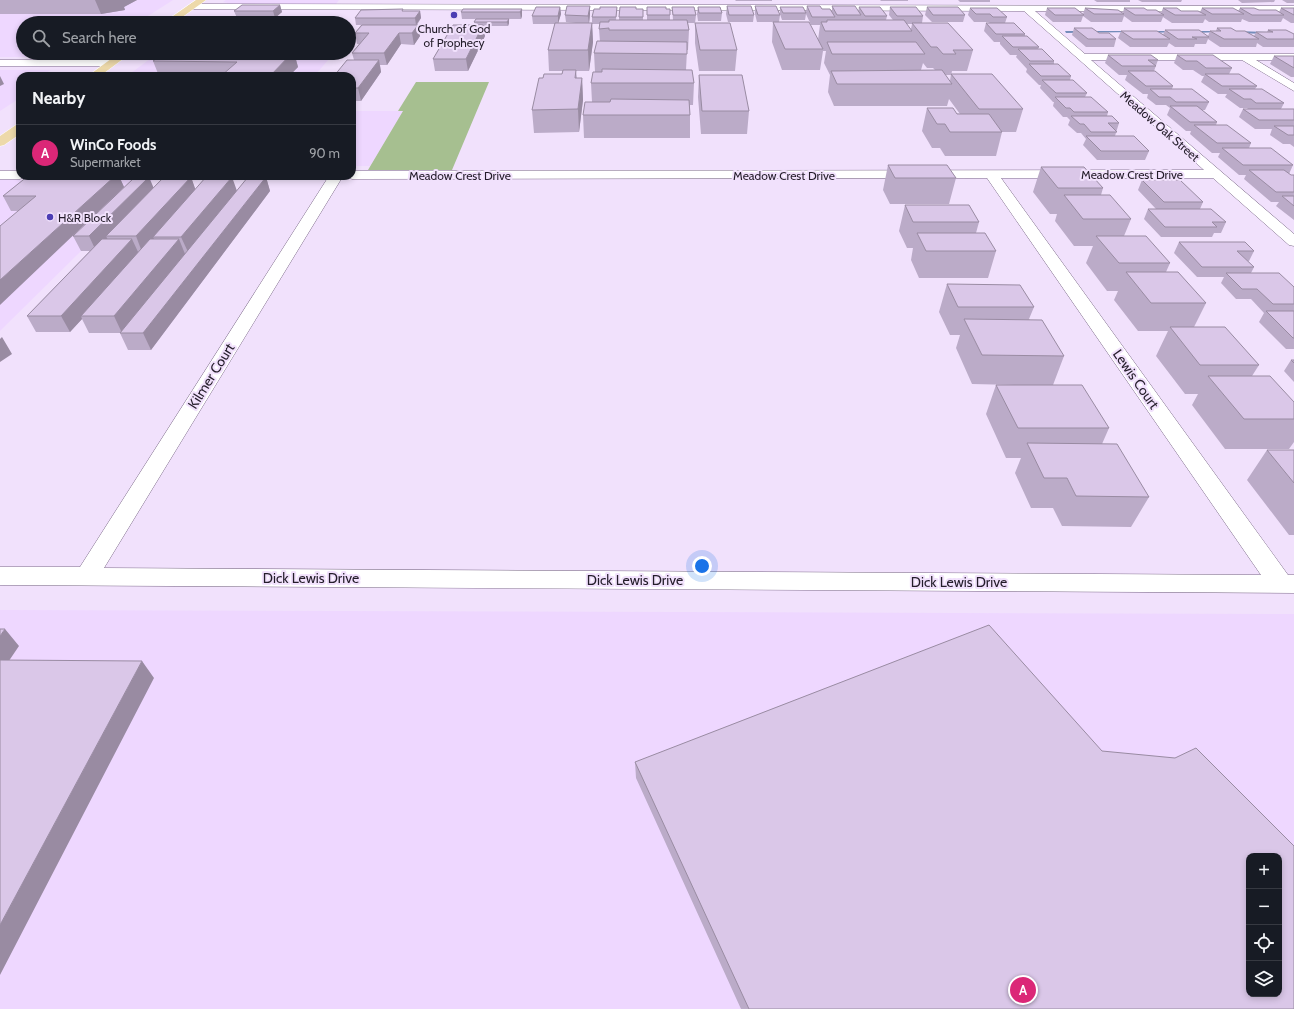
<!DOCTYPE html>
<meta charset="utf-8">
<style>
body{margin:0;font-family:Cabin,sans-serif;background:#20242c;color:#f1f3f6}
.controls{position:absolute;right:12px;bottom:12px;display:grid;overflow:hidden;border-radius:8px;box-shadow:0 2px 6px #0003}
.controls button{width:36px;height:36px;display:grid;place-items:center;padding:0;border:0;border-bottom:1px solid #363941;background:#171b24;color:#f1f3f6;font:20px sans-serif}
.you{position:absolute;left:702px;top:566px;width:14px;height:14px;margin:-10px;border:3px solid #fff;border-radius:50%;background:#1a73e8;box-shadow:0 0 0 6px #1a73e833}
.badge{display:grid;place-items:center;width:26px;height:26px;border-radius:50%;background:#db2777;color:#fff;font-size:13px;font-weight:700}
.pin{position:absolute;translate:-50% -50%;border:2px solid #fff;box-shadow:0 1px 4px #0006}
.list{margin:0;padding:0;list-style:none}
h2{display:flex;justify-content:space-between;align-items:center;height:52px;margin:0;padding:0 16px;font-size:17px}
h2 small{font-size:13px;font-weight:400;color:#9ea1a6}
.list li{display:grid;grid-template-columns:26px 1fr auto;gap:12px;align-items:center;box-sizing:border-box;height:56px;padding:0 16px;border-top:1px solid #363941}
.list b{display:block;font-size:15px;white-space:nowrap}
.list p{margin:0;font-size:13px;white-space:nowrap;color:#9ea1a6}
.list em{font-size:13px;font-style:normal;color:#9ea1a6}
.icon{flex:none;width:22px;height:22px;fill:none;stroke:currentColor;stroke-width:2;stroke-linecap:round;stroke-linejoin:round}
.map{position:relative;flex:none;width:1294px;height:1009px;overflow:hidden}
.search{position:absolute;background:#171b24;box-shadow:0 2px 6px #0003;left:16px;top:16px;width:340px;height:44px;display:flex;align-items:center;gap:10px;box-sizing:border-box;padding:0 14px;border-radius:22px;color:#9ea1a6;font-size:15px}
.panel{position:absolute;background:#171b24;box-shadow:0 2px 6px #0003;left:16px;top:72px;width:340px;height:108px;border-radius:12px}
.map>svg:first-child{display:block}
.built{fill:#eed7ff;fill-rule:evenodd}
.green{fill:#a6bf90}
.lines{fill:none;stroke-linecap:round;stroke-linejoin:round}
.stream{fill:#748dba;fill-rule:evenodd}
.minor-casing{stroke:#7b6a87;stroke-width:1}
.major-casing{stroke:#fff;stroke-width:1}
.minor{fill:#fff;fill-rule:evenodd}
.major{fill:#edd9aa;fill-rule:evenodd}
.wall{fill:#bbabc8;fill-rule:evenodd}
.shaded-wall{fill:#998ba2}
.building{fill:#dac7e8;stroke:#998ba2;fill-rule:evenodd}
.poi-dot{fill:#4c3db4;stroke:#f1e1fc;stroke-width:1.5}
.labels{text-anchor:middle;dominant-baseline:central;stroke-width:4;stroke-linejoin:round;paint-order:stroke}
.far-poi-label{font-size:12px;fill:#241d2a;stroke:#f1e1fc}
.far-street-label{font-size:12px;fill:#241d2a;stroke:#f1e1fc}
.street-label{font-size:14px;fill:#241d2a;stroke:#f1e1fc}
</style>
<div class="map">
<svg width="1294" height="1009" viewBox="0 0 1294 1009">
<rect width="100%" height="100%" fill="#f1e1fc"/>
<!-- built -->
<path class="built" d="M 0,0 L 173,0 L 137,23 L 23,23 L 23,53 L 90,53 L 84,57 L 0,57 Z
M 226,0 L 339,0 L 336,4 L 231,4 L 223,2 Z
M 154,56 L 331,57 L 314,76 L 127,76 Z
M 0,70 L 51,70 L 46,73 L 57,73 L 53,76 L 20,76 L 20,98 L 0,111 Z
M 352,111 L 403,111 L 370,166 L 352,166 Z
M 0,180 L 153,180 L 0,331 Z
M 0,610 L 1294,614 L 1294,1009 L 0,1009 ZM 1249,856 L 1279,856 L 1279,994 L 1249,994 Z"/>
<!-- green -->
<path class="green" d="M 416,82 L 489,82 L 452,170 L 368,170 L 403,111 L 398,111 Z"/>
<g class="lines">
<!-- stream -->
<path class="stream" d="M 1065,31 L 1133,31 L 1135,32 L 1066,33 Z
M 1147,31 L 1177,31 L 1179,32 L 1148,33 Z
M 1191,31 L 1221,31 L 1223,32 L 1192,33 Z
M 1235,31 L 1267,32 L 1269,33 L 1267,34 L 1236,33 Z"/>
<!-- minor casing -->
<g class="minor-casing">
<path id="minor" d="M 192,4 L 1294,6 L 1294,12 L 1035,11 L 1085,54 L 1294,54 L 1294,60 L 1256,60 L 1294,83 L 1294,91 L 1242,60 L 1091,60 L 1294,234 L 1294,246 L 1289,245 L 1213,178 L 1001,178 L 1288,575 L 1294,575 L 1294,593 L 0,585 L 0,567 L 80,567 L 329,176 L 343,176 L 104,568 L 1261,575 L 987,178 L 352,179 L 346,176 L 352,176 L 352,171 L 1204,170 L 1024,11 L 189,9 L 188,7 Z
M 0,60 L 111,60 L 116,63 L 111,66 L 0,66 Z
M 0,171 L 20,171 L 20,176 L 26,176 L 20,179 L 0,179 Z"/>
</g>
<!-- major casing -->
<g class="major-casing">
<path id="major" d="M 196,0 L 206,0 L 174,23 L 163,23 Z
M 119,53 L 131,53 L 100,76 L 88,76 Z
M 20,124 L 20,134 L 4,145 L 0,146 L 0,136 L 16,125 Z"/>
</g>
<!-- minor -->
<use href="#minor" class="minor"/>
<!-- major -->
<use href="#major" class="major"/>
</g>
<!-- wall -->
<path class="wall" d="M 0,0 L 137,0 L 124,7 L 125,10 L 101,14 L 0,14 Z
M 735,0 L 772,0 L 772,1 L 736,1 Z
M 880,0 L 908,0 L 908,1 L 881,1 Z
M 958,0 L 990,0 L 990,2 L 960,2 Z
M 1094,0 L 1130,0 L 1130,2 L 1097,2 Z
M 1138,0 L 1182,0 L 1181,2 L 1142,2 Z
M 1230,0 L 1275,0 L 1274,2 L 1242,3 L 1238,0 Z
M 1282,0 L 1294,0 L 1294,3 L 1287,3 Z
M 280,5 L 282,12 L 275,18 L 237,18 L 234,11 Z
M 590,6 L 590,14 L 589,23 L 592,23 L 593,42 L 589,71 L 576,71 L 577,78 L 582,78 L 583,100 L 579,132 L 534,133 L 532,110 L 543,78 L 562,74 L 563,71 L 549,71 L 548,50 L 555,24 L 533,24 L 532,16 L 560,7 L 561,14 L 558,23 L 576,23 L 566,22 L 565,15 Z
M 727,6 L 754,15 L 753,22 L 728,22 L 726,14 Z
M 755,6 L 780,15 L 779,22 L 757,22 L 755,14 Z
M 807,6 L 822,9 L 832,12 L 832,6 L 858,12 L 859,7 L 887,16 L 886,20 L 893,20 L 889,15 L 890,7 L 923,16 L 922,23 L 973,50 L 967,71 L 952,71 L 951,75 L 945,75 L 950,81 L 951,74 L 1023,109 L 1016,132 L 1002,132 L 996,156 L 945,156 L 940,148 L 932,148 L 922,131 L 927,108 L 960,114 L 949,99 L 947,106 L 834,106 L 828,92 L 830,75 L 824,63 L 826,51 L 823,51 L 820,70 L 782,70 L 772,42 L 773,22 L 818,40 L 820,25 L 811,25 L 806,14 L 805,20 L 782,20 L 780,14 L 780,7 L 806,12 ZM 906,24 L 912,24 L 911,29 ZM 923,63 L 927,68 L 933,68 L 935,70 L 921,70 Z
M 617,7 L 616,20 L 619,20 L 619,17 L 636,9 L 643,9 L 643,20 L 647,20 L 647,7 L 670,15 L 670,20 L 673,20 L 672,7 L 696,15 L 695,23 L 688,23 L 689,30 L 688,50 L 687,50 L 686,70 L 694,83 L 693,105 L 690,105 L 690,138 L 584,138 L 583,115 L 592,102 L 591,83 L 595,72 L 594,53 L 600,42 L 599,29 L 600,24 L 592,24 L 592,17 L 600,9 Z
M 698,7 L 722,13 L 721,21 L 698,21 L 697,14 Z
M 927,7 L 965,15 L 963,22 L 932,22 L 925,15 Z
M 970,8 L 1007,17 L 1005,23 L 1025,34 L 1025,36 L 1039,47 L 1038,49 L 1054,61 L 1054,64 L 1071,76 L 1070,80 L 1087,93 L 1085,97 L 1108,112 L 1107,116 L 1119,123 L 1115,136 L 1149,151 L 1145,160 L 1097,160 L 1083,145 L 1086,139 L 1081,133 L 1077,133 L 1068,125 L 1070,120 L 1067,117 L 1063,117 L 1053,106 L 1054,102 L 1053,102 L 1040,88 L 1041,85 L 1039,85 L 1026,72 L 1027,69 L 1016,57 L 1017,55 L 1010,55 L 1000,44 L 1000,42 L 994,42 L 984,31 L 986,23 L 990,23 L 988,22 L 974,22 L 968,15 Z
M 1047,8 L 1083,14 L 1085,8 L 1123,13 L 1124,8 L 1147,10 L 1161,13 L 1163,8 L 1181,11 L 1200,12 L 1202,8 L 1238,11 L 1240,8 L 1279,12 L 1281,8 L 1294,8 L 1294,23 L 1291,23 L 1283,18 L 1281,22 L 1249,22 L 1242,19 L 1241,22 L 1209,22 L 1205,19 L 1203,23 L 1172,23 L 1163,17 L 1161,22 L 1132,22 L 1124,16 L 1122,22 L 1091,22 L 1083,16 L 1081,22 L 1053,22 L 1045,15 Z
M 522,9 L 522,16 L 521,19 L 509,19 L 509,23 L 508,26 L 483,26 L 485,36 L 468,71 L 435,71 L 433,59 L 475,25 L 474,22 L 476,19 L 462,19 L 461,12 Z
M 403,11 L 420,11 L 421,18 L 417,25 L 420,36 L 414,45 L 401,44 L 387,65 L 380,65 L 381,72 L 361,101 L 352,101 L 352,76 L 354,60 L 352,53 L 359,44 L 357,44 L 355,33 L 361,25 L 356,25 L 355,18 Z
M 695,23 L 737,50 L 735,71 L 699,71 L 695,43 Z
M 1074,28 L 1099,33 L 1116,39 L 1114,47 L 1086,47 L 1072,35 Z
M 1217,28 L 1236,31 L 1254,36 L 1256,32 L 1267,32 L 1268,30 L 1294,34 L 1294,47 L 1263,47 L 1257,43 L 1256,47 L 1220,47 L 1208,39 L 1206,44 L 1195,44 L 1194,47 L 1175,47 L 1169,43 L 1167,47 L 1130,47 L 1118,38 L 1121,31 L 1163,35 L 1165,30 L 1208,36 L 1210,31 L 1216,31 Z
M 23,42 L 23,49 L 21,44 Z
M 25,53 L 72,53 L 69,55 L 26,55 Z
M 165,53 L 313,53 L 311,55 L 295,55 L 298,67 L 289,76 L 159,76 L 153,61 Z
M 1108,55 L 1158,60 L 1154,71 L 1173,86 L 1172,89 L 1209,102 L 1205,110 L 1202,110 L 1217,122 L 1216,125 L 1251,143 L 1249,148 L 1293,165 L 1289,174 L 1291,175 L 1294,175 L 1294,220 L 1276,206 L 1279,202 L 1271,202 L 1244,179 L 1246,175 L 1239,175 L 1218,157 L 1220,153 L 1212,153 L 1190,134 L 1191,131 L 1186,131 L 1167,115 L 1170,108 L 1166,105 L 1156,105 L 1147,98 L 1148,94 L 1143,94 L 1125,80 L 1127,75 L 1119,75 L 1105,63 Z
M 1177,55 L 1232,68 L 1229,74 L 1257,86 L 1255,89 L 1284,103 L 1281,109 L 1294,109 L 1294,147 L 1290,144 L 1283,144 L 1270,135 L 1272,129 L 1255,129 L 1239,117 L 1243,109 L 1248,109 L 1247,108 L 1240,108 L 1225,97 L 1227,94 L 1218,94 L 1201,82 L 1204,76 L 1202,76 L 1193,70 L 1183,70 L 1174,63 Z
M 1274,56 L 1294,56 L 1294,77 L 1291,77 L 1270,64 Z
M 699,75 L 749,111 L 747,134 L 701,134 L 698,97 Z
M 888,165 L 956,178 L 949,204 L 890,204 L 883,190 Z
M 1041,167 L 1103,188 L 1101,195 L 1131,219 L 1124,236 L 1170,263 L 1166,272 L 1206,303 L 1194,327 L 1259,365 L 1252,376 L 1294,402 L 1294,442 L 1289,449 L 1225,449 L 1192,405 L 1198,394 L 1185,394 L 1156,356 L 1168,331 L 1138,331 L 1114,300 L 1118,291 L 1107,291 L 1086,263 L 1093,246 L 1074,246 L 1055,221 L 1057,214 L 1050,214 L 1033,192 Z
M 28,176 L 119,176 L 124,187 L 154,188 L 191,177 L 195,189 L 237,191 L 266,177 L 270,191 L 151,350 L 128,350 L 120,333 L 121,333 L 89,333 L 82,319 L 70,332 L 36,332 L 27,316 L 90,251 L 81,251 L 73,236 L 100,210 L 11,211 L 3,196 Z
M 1142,180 L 1203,202 L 1200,209 L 1226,222 L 1221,233 L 1214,233 L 1212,237 L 1161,237 L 1144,219 L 1148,209 L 1156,209 L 1138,190 Z
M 905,205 L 979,222 L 976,233 L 996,251 L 988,278 L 919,278 L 911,260 L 913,248 L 907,248 L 899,231 Z
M 1179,242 L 1254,251 L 1249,261 L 1248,261 L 1254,267 L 1251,273 L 1294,287 L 1294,349 L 1286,349 L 1259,322 L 1264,313 L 1251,299 L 1236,299 L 1221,283 L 1224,277 L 1197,277 L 1174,253 Z
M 947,284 L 1034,307 L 1029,319 L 1064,356 L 1053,385 L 1109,428 L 1102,444 L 1149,497 L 1131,527 L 1062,526 L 1053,508 L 1031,508 L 1015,473 L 1021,458 L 1006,458 L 986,414 L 996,385 L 1015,385 L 972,384 L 956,348 L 960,335 L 950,335 L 939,312 Z
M 1291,360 L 1294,360 L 1294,382 L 1284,371 Z
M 1267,450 L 1294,450 L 1294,535 L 1289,535 L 1247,480 Z
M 635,762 L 1294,1009 L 741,1009 L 636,778 Z"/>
<!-- shaded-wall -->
<path class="shaded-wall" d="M 95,0 L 137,0 L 124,7 L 125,10 L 101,14 Z
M 280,5 L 282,12 L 275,18 L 273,11 Z
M 590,6 L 590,14 L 589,24 L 588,16 Z
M 560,7 L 561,14 L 558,24 L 558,16 Z
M 522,9 L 522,16 L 521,19 L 520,12 Z
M 420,11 L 421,18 L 416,25 L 415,18 Z
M 509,19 L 509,23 L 508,26 L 507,22 Z
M 592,23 L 593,42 L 589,71 L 588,50 Z
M 418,25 L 420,36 L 414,45 L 412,33 Z
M 483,25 L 485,36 L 468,71 L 466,59 Z
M 399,33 L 401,44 L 387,65 L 384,53 Z
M 68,53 L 72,53 L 69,55 Z
M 292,53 L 294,53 L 298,67 L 289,76 L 270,76 Z
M 379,60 L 381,72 L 361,101 L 358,88 Z
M 0,76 L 4,84 L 0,86 Z
M 582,78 L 583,100 L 579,132 L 578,109 Z
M 115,176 L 119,176 L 124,187 L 0,305 L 0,280 Z
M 149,177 L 155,191 L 106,236 L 108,240 L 96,251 L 89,236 Z
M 191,177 L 196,191 L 153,237 L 154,239 L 142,252 L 136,236 Z
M 232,177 L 237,191 L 188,252 L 181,237 Z
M 266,177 L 270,191 L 151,350 L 143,333 Z
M 132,239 L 139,254 L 81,316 L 82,319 L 70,332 L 61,316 Z
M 179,239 L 185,254 L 122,333 L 114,316 Z
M 2,337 L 12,354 L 0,362 L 0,339 Z
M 5,629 L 19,646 L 0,674 L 0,636 Z
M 142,661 L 154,678 L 0,975 L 0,925 Z"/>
<!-- building -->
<path class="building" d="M 242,5 L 280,5 L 273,11 L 234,11 Z
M 567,6 L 590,6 L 588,16 L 565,15 Z
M 727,6 L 751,6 L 754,15 L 729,15 Z
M 755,6 L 776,6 L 780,15 L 758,15 Z
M 807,6 L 820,6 L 822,9 L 830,9 L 835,17 L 812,17 Z
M 832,6 L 855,6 L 861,15 L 837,15 Z
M 536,7 L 560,7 L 558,16 L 532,16 Z
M 600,7 L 617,7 L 616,17 L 592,17 L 594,9 L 600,9 Z
M 620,7 L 636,7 L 636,9 L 643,9 L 643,17 L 619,17 Z
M 647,7 L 666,7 L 666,9 L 670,9 L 670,15 L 647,15 Z
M 672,7 L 694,7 L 696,15 L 673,15 Z
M 698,7 L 720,7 L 722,13 L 699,13 Z
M 780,7 L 803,7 L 806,13 L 783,13 Z
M 859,7 L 880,7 L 887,16 L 865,16 Z
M 890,7 L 916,7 L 923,16 L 897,16 Z
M 927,7 L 958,7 L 965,15 L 933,15 Z
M 970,8 L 997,8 L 1007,17 L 993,17 L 990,14 L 976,14 Z
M 1047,8 L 1075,8 L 1084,15 L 1055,15 Z
M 1085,8 L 1118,10 L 1124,14 L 1094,14 Z
M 1124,8 L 1144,8 L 1147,10 L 1156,10 L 1164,15 L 1135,15 Z
M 1163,8 L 1177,8 L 1181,11 L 1198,11 L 1206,15 L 1175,15 Z
M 1202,8 L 1233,8 L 1244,14 L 1212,14 Z
M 1240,8 L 1254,8 L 1259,10 L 1276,10 L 1284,15 L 1252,15 Z
M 1281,8 L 1294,8 L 1294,15 Z
M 403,9 L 402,11 L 420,11 L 415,18 L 355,18 L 361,10 Z
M 463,9 L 522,9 L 520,12 L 461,12 Z
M 476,19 L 509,19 L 507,22 L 474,22 Z
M 609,20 L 687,20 L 689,30 L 609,30 L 609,28 L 599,29 L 600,22 L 609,22 Z
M 827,20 L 904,20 L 912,31 L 825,31 L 821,22 L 827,22 Z
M 221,22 L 250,22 L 249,23 L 220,23 Z
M 773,22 L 809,22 L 823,49 L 785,49 Z
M 555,23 L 592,23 L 588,50 L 548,50 Z
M 695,23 L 730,23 L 737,50 L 700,50 Z
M 912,23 L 948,23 L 973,50 L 953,50 L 956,54 L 943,54 L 937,47 L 931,47 Z
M 986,23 L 1014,23 L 1025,34 L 996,34 Z
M 362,25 L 418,25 L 412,33 L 399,33 L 384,53 L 352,53 L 369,33 L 355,33 Z
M 453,25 L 483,25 L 466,59 L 433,59 Z
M 1074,28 L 1092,28 L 1099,33 L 1109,33 L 1116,39 L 1088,39 Z
M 1217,28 L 1231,28 L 1236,31 L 1245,31 L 1259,39 L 1224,39 L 1210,31 L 1221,31 Z
M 1165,30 L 1199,30 L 1209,37 L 1192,37 L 1197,39 L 1178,39 Z
M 1268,30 L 1286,30 L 1294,34 L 1294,39 L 1267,39 L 1256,32 L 1273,32 Z
M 1121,31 L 1157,31 L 1170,39 L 1133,39 Z
M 1002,36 L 1027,36 L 1039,47 L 1013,47 Z
M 597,41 L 687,42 L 687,54 L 594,53 Z
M 827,42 L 916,42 L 925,54 L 832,54 Z
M 1018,49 L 1042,49 L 1054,61 L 1030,61 Z
M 165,53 L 292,53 L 270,76 L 221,76 L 237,62 L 153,61 Z
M 1108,55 L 1151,55 L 1158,60 L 1148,60 L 1156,66 L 1122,66 Z
M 1177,55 L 1213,55 L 1232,68 L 1206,68 L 1197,61 L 1186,61 Z
M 1274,56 L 1294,56 L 1294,68 Z
M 347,60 L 379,60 L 358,88 L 352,88 L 352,76 L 334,76 Z
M 1029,64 L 1058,64 L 1071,76 L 1041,76 Z
M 602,69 L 692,70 L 694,83 L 591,83 L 593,72 L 602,72 Z
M 563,70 L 576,70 L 575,78 L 582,78 L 578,109 L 532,110 L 539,78 L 543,78 L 544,74 L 562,74 Z
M 942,70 L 952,84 L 837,84 L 831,71 Z
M 1128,71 L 1155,71 L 1173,86 L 1146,86 Z
M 951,74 L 992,74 L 1023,109 L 979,109 Z
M 1205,74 L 1239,74 L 1257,86 L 1222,86 Z
M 699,75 L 742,75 L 749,111 L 702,111 Z
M 1042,80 L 1073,80 L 1087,93 L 1056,93 Z
M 1150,89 L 1192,89 L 1209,102 L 1176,102 L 1170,97 L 1159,97 Z
M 1229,89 L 1262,89 L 1284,103 L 1256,103 L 1251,99 L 1244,99 Z
M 1055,97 L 1091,97 L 1108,112 L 1074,112 L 1070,108 L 1066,108 Z
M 611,99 L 689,100 L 690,115 L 583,115 L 585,102 L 610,102 Z
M 1170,106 L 1197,106 L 1217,122 L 1190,122 Z
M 927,108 L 953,108 L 957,114 L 989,114 L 1002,132 L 950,132 L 945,124 L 937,124 Z
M 1243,109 L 1294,109 L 1294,120 L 1259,120 Z
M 1071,116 L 1112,116 L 1119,123 L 1108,123 L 1117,132 L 1091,132 L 1084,124 L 1080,124 Z
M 1194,125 L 1227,125 L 1251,143 L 1217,143 Z
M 1274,126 L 1294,126 L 1294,135 L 1288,135 Z
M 1086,136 L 1134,136 L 1149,151 L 1101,151 Z
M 1222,148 L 1271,148 L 1293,165 L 1243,165 Z
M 888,165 L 947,165 L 956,178 L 895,178 Z
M 1041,167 L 1084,167 L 1103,188 L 1058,188 Z
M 1249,170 L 1284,170 L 1291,175 L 1294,175 L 1294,192 L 1276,192 Z
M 28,176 L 115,176 L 0,280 L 0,226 L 36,196 L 3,196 Z
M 135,177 L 149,177 L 89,236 L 73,236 Z
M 164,177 L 191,177 L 136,236 L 106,236 Z
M 206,177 L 232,177 L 181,237 L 153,237 Z
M 248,177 L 266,177 L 143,333 L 120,333 Z
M 1142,180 L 1180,180 L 1203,202 L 1164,202 Z
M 1064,195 L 1110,195 L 1131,219 L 1083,219 Z
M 1282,196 L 1294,196 L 1294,206 Z
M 905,205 L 969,205 L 979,222 L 913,222 Z
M 1148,209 L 1211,209 L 1226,222 L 1212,222 L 1217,227 L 1165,227 Z
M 917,233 L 985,233 L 996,251 L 926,251 Z
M 1096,236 L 1146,236 L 1170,263 L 1119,263 Z
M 102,239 L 132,239 L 61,316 L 27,316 Z
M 150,239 L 179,239 L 114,316 L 81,316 Z
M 1179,242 L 1245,242 L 1254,251 L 1237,251 L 1254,267 L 1202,267 Z
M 1126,272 L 1178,272 L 1206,303 L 1151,303 Z
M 1226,273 L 1279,273 L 1294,287 L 1294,304 L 1273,304 L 1257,289 L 1242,289 Z
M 947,284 L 1020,285 L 1034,307 L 958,307 Z
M 1266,311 L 1294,311 L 1294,338 L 1293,338 Z
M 964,319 L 1042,320 L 1064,356 L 982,355 Z
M 1170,327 L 1225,327 L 1259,365 L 1200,365 Z
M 1291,360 L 1294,360 L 1294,363 Z
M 1208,376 L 1270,376 L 1294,402 L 1294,419 L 1244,419 Z
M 996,385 L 1082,385 L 1109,428 L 1018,428 Z
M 1027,443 L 1117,444 L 1149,497 L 1076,496 L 1067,478 L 1044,478 Z
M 1267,450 L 1294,450 L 1294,483 Z
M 989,625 L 1102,751 L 1175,758 L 1196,748 L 1294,846 L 1294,1009 L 749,1009 L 635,762 ZM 1249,856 L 1279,856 L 1279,994 L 1249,994 Z
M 0,629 L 5,629 L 0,636 Z
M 0,660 L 142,661 L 0,925 Z"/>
<!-- markers -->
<g class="poi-dot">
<circle cx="454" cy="15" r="4"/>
<circle cx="50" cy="217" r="4"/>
</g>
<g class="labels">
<!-- far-poi labels -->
<g class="far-poi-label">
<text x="454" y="28">Church of God<tspan x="454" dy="14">of Prophecy</tspan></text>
<text x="58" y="217" text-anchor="start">H&amp;R Block</text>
</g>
<!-- far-street labels -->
<g class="far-street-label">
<text transform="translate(1160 126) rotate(41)">Meadow Oak Street</text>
<text x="1132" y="174">Meadow Crest Drive</text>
<text x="460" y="175">Meadow Crest Drive</text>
<text x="784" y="175">Meadow Crest Drive</text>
</g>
<!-- street labels -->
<g class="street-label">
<text transform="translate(211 376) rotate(-58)">Kilmer Court</text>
<text transform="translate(1136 379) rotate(55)">Lewis Court</text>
<text x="311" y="578">Dick Lewis Drive</text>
<text x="635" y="580">Dick Lewis Drive</text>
<text x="959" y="582">Dick Lewis Drive</text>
</g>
</g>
</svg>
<div class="controls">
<button>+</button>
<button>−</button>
<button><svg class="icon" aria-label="locate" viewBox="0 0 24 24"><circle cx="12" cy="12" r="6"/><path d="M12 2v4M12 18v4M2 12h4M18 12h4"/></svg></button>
<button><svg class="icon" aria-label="layers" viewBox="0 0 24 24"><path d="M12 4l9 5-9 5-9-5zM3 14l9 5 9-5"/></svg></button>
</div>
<div class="you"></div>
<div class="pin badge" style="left:1023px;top:990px">A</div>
<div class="search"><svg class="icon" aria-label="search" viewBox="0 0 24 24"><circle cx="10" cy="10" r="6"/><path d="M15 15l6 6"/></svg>Search here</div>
<section class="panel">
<h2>Nearby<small></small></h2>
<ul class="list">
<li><span class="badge">A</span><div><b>WinCo Foods</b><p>Supermarket</p></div><em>90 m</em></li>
</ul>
</section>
</div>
